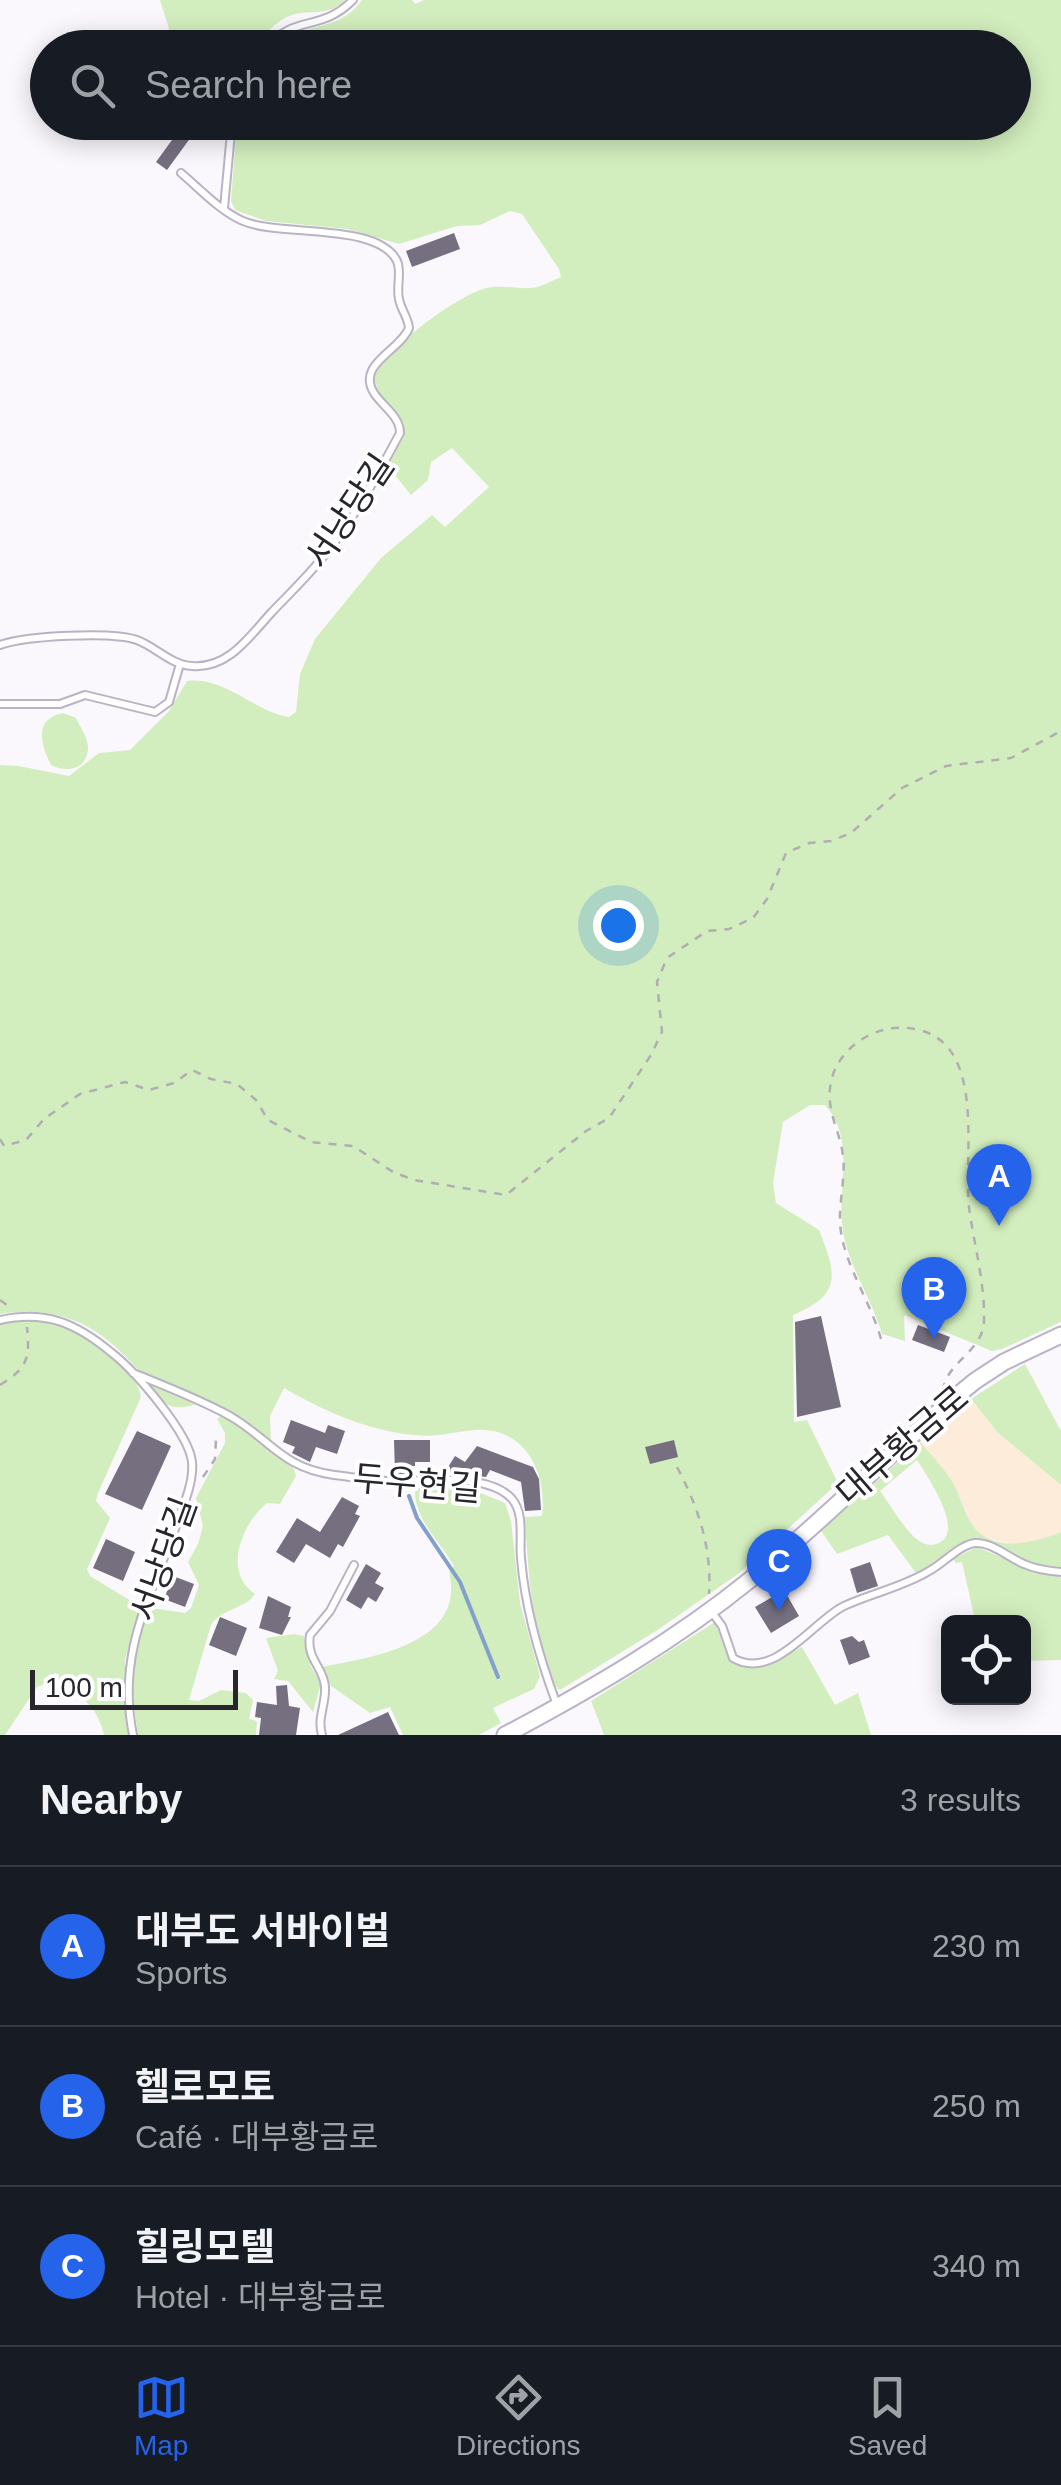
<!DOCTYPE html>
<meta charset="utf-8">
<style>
body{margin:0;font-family:Helvetica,"Noto Sans KR",sans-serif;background:#20242c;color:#f1f3f6}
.controls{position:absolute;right:30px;bottom:30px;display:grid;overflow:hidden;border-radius:15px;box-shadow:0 5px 25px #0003}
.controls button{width:90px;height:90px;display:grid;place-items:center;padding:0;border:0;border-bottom:2px solid #363941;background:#171b24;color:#f1f3f6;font:50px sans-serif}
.scale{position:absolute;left:30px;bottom:25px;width:208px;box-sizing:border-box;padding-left:10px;border:5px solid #28252c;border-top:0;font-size:28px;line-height:35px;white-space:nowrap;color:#28252c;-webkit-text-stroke:8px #fff;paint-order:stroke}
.you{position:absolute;left:618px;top:925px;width:35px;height:35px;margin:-25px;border:8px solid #fff;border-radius:50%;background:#1a73e8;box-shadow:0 0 0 15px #1a73e833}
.badge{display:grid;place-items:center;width:65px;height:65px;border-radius:50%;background:#2563eb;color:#fff;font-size:32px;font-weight:700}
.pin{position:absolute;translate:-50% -82px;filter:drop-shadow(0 2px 5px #0008)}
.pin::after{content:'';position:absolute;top:52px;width:35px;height:30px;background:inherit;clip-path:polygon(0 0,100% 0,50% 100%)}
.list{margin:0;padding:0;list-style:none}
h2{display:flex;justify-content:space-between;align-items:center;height:130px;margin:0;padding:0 40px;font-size:42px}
h2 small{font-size:32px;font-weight:400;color:#9ea1a6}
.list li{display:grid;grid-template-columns:65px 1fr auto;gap:30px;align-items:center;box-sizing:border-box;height:160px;padding:0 40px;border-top:2px solid #363941}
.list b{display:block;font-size:38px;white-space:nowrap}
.list p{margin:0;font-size:32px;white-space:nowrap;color:#9ea1a6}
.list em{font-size:32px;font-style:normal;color:#9ea1a6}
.icon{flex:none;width:55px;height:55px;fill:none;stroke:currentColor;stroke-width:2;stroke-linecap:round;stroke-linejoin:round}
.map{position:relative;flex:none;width:1061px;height:1735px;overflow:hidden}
.search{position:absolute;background:#171b24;box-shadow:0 5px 25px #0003;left:30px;right:30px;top:30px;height:110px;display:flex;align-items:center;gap:25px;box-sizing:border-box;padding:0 35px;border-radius:55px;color:#9ea1a6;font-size:38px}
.sheet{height:610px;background:#171b24}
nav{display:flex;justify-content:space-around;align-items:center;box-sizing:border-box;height:140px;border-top:2px solid #363941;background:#171b24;font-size:28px;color:#9ea1a6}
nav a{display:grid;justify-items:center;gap:5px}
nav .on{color:#2563eb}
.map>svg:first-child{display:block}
.industrial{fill:#fdecda}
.green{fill:#d3eebe;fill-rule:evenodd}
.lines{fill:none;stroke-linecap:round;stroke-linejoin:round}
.stream{stroke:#83a0ca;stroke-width:4}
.building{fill:#756f80}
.lane-casing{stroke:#bab3c6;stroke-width:10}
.secondary-casing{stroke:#bab3c6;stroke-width:19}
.path{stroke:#b0adb3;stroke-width:2.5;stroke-dasharray:8 8;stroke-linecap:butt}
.lane{stroke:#fff;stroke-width:6}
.secondary{stroke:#fff;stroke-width:15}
.labels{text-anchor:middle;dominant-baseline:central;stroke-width:8;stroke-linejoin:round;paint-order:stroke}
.street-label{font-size:35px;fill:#28252c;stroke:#fff}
</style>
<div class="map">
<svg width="1061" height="1735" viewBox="0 0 1061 1735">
<rect width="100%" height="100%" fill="#faf8fc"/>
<!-- industrial -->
<path class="industrial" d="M 971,1399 L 998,1433 L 1061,1485 L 1061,1532 L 1037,1542 L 1013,1544 L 985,1538 L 971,1524 L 953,1483 L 920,1442 Z"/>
<!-- green -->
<path class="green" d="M 160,0 L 345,0 C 328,17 312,9 292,15 C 276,20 264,35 255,47 L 175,48 Z
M 362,0 L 412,0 L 415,4 L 424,0 L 1061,0 L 1061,1322 L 1002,1349 L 992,1351 L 904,1315 L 905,1341 L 882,1334 C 872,1299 849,1267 843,1232 C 836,1189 857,1141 825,1105 L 810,1105 L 783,1122 L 773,1183 L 776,1203 L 819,1230 C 837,1275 842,1295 793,1315 L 794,1422 L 807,1420 L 838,1483 L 738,1574 L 656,1631 L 560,1690 C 533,1668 527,1553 525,1517 L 542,1516 C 547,1477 529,1433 485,1430 C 468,1429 454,1434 438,1435 C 422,1437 400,1434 384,1430 C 348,1422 315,1406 284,1388 L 270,1416 L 271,1443 L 206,1401 C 195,1404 180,1411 168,1405 C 157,1398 146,1379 137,1369 C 98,1324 59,1305 0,1314 L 0,765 L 19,766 L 69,776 L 99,753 L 130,750 L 169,711 L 187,681 C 225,676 256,713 289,717 L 296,712 L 300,674 L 315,639 L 381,558 L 432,515 L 445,527 L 489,487 L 452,448 L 431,462 L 428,480 L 411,495 L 386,464 L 403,438 L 404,424 L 380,395 L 374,378 C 383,350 454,298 483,289 C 498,284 515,289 531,288 C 541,287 551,281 561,277 L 559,269 L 522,214 L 510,211 L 480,225 L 457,226 L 399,244 L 347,229 L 266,221 L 235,210 L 231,201 L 237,123 L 1014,122 L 1014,48 L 271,47 C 299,20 336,36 362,0 Z
M 63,713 L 76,718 C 80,727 89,739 88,749 C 87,770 65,773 51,765 C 40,743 34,719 63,713 Z
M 34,1320 C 45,1320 56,1321 66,1325 C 90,1336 138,1370 141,1397 L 98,1493 L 96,1501 L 110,1518 L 87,1569 L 90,1576 L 141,1607 L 125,1659 L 125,1702 L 130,1735 L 104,1735 C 98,1707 80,1693 55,1680 L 37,1687 L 5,1735 L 0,1735 L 0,1324 Z
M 1025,1364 L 1061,1431 L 1061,1485 L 998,1433 L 971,1399 Z
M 221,1416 L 227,1417 L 294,1469 L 296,1476 L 280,1504 L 267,1503 C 242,1524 222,1571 255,1594 C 244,1610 222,1608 211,1625 L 189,1700 L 199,1701 L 221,1690 L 246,1693 L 253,1700 L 249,1719 L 257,1721 L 256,1735 L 138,1735 C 131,1686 128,1658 149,1611 L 152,1608 L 185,1613 L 191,1608 L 199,1585 L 188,1562 L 198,1544 L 203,1526 L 196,1498 L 225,1443 L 225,1433 L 217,1419 Z
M 920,1442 C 931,1455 945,1469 954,1485 C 960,1496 963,1509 970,1521 C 988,1554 1032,1544 1061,1532 L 1061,1570 L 1027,1562 L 975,1542 L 916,1573 L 888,1535 L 837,1554 L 821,1531 ZM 917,1460 C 927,1476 968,1535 936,1544 C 928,1547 920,1542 914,1537 C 901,1524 891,1506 880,1491 Z
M 433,1483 L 471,1489 L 505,1503 L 511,1521 L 520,1603 L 540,1676 L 534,1689 L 493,1708 L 501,1723 L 479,1735 L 403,1735 L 390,1707 L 370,1713 L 331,1686 L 321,1667 C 370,1658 467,1644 449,1572 L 454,1566 C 441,1543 409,1513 416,1485 Z
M 977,1547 L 1033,1571 L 1061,1576 L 1061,1660 L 1024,1661 L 1024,1622 L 975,1620 L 962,1562 L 956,1563 L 953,1559 Z
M 715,1622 L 728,1658 L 734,1664 L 757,1666 L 802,1647 L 835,1705 L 858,1693 L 871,1735 L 604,1735 L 591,1701 Z
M 294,1634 L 304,1636 L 310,1665 L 321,1683 L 313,1712 L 288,1681 L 274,1679 L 278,1671 L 266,1638 Z"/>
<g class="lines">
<!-- stream -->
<path class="stream" d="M 409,1496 L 417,1518 L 460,1582 L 498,1677"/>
</g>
<!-- building -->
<path class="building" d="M 180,129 L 191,137 L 167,170 L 156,162 Z
M 454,233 L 460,249 L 412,267 L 406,251 Z
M 821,1316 L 841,1407 L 797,1417 L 795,1322 Z
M 918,1325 L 950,1337 L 944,1352 L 912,1340 Z
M 291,1420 L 325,1433 L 328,1425 L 345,1431 L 337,1454 L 316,1447 L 310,1462 L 292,1453 L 295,1447 L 283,1442 Z
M 137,1431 L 171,1446 L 142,1510 L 105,1494 Z
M 394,1440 L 430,1440 L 430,1462 L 415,1462 L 415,1466 L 406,1466 L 406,1474 L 395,1474 Z
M 674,1440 L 678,1457 L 650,1464 L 645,1447 Z
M 477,1446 L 533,1467 L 539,1479 L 541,1510 L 525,1511 L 521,1482 L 490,1470 L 486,1477 L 445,1472 L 455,1456 L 465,1462 Z
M 342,1497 L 359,1506 L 355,1514 L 360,1516 L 343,1547 L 338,1544 L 330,1558 L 306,1544 L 294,1563 L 276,1552 L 297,1518 L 320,1532 Z
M 106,1539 L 135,1552 L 123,1581 L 93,1568 Z
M 870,1562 L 878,1586 L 857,1593 L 850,1569 Z
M 366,1564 L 381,1573 L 375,1583 L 384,1588 L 376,1602 L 368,1597 L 361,1609 L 346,1600 Z
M 173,1576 L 194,1584 L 185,1607 L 164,1599 Z
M 784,1590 L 799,1616 L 771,1633 L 755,1607 Z
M 268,1596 L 291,1607 L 288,1617 L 291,1617 L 282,1635 L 259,1628 Z
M 220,1617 L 247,1628 L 236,1656 L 209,1645 Z
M 852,1636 L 859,1642 L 864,1640 L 870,1657 L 849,1665 L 840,1640 Z
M 287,1685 L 289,1706 L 300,1708 L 296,1735 L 259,1735 L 261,1718 L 255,1717 L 257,1702 L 277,1705 L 276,1686 Z
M 388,1712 L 399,1735 L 338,1735 Z"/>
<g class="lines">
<!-- lane casing -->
<g class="lane-casing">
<path id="lane" d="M 265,48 C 297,13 320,33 353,0
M 224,208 L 232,122
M 0,645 C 25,636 112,631 137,640 C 156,647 171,665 192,666 C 228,669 249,637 271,613 C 290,593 311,573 328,551 C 356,515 378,474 400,433 C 400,416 383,407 374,393 C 356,364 400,351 409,328 C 408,317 401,310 399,299 C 396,286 402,273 397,261 C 378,222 280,237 243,221 C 220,211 200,189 181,173
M 0,704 L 60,704 L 85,695 L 155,712 L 169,702 L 180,664
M 0,1320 C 46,1310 76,1323 112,1353 C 135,1371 189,1433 192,1462 C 194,1484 182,1508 175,1529 C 148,1602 117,1655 133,1735
M 133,1373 C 165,1386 199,1399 230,1416 C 271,1440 282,1468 334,1475 C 351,1477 369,1480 387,1481 C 420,1482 487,1471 512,1499 C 525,1514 519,1540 521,1558 C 525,1609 539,1657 557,1705
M 711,1611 L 722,1626 L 733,1658 C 774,1682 813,1621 844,1606 C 872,1593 903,1587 929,1571 C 943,1564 959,1545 975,1543 C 992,1542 1009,1558 1024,1564 C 1035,1569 1048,1571 1061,1572
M 322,1735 C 317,1717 326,1705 325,1687 C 324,1667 306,1660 310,1635 L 330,1611 L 354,1565"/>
</g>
<!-- secondary casing -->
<g class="secondary-casing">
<path id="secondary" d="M 505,1735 C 590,1690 676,1640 751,1579 C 829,1517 897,1444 975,1381 L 1004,1362 L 1061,1335"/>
</g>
<!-- path -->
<path class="path" d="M 0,1139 L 4,1146 L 26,1140 L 44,1119 L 80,1094 L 125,1082 L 149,1090 L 174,1083 L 192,1070 L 211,1079 L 237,1084 L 256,1100 L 268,1120 L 311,1142 L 353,1146 L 393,1172 L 414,1180 L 506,1195 L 586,1131 L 609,1118 L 651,1055 L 662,1032 L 657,982 L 667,958 L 707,931 L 729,929 L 753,918 L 767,899 L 786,853 L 809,843 L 831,841 L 851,833 L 902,788 L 946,766 L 1011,758 L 1061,731
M 0,1300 L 11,1308
M 881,1339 C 871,1303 846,1267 841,1232 C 837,1207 846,1181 843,1156 C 840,1130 825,1110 831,1082 C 835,1060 854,1041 874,1033 C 889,1027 904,1026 919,1030 C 987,1046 963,1158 969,1207 C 974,1245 985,1282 984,1321 C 983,1352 947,1361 943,1390
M 0,1385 C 28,1368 30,1358 27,1327
M 677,1467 C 698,1507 712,1547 709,1594
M 203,1477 L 215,1459 L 216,1439"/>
<!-- lane -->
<use href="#lane" class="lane"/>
<!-- secondary -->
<use href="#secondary" class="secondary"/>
</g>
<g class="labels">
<!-- street labels -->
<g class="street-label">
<text transform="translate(349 511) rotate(-56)">서낭당길</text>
<text transform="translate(902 1445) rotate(-41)">대부황금로</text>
<text transform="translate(417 1483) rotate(5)">두우현길</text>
<text transform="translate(163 1559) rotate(-70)">서낭당길</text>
</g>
</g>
</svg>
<div class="controls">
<button><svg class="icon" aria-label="locate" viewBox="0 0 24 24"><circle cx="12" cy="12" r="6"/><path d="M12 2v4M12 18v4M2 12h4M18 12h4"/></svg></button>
</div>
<div class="scale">100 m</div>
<div class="you"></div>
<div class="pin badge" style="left:999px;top:1226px">A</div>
<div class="pin badge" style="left:934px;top:1339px">B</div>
<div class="pin badge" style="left:779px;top:1611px">C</div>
<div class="search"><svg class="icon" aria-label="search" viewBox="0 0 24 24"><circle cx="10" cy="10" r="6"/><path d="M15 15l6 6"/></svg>Search here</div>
</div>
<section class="sheet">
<h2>Nearby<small>3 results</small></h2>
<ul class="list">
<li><span class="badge">A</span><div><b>대부도 서바이벌</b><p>Sports</p></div><em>230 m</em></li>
<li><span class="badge">B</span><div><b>헬로모토</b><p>Café · 대부황금로</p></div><em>250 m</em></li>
<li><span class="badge">C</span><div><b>힐링모텔</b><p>Hotel · 대부황금로</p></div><em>340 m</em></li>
</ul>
</section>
<nav>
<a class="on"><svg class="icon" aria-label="map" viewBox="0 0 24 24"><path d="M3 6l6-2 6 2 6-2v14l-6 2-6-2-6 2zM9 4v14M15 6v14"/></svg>Map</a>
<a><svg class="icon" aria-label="directions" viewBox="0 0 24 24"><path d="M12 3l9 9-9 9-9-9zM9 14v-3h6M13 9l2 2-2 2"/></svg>Directions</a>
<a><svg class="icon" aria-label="saved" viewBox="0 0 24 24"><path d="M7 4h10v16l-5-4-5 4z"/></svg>Saved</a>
</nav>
